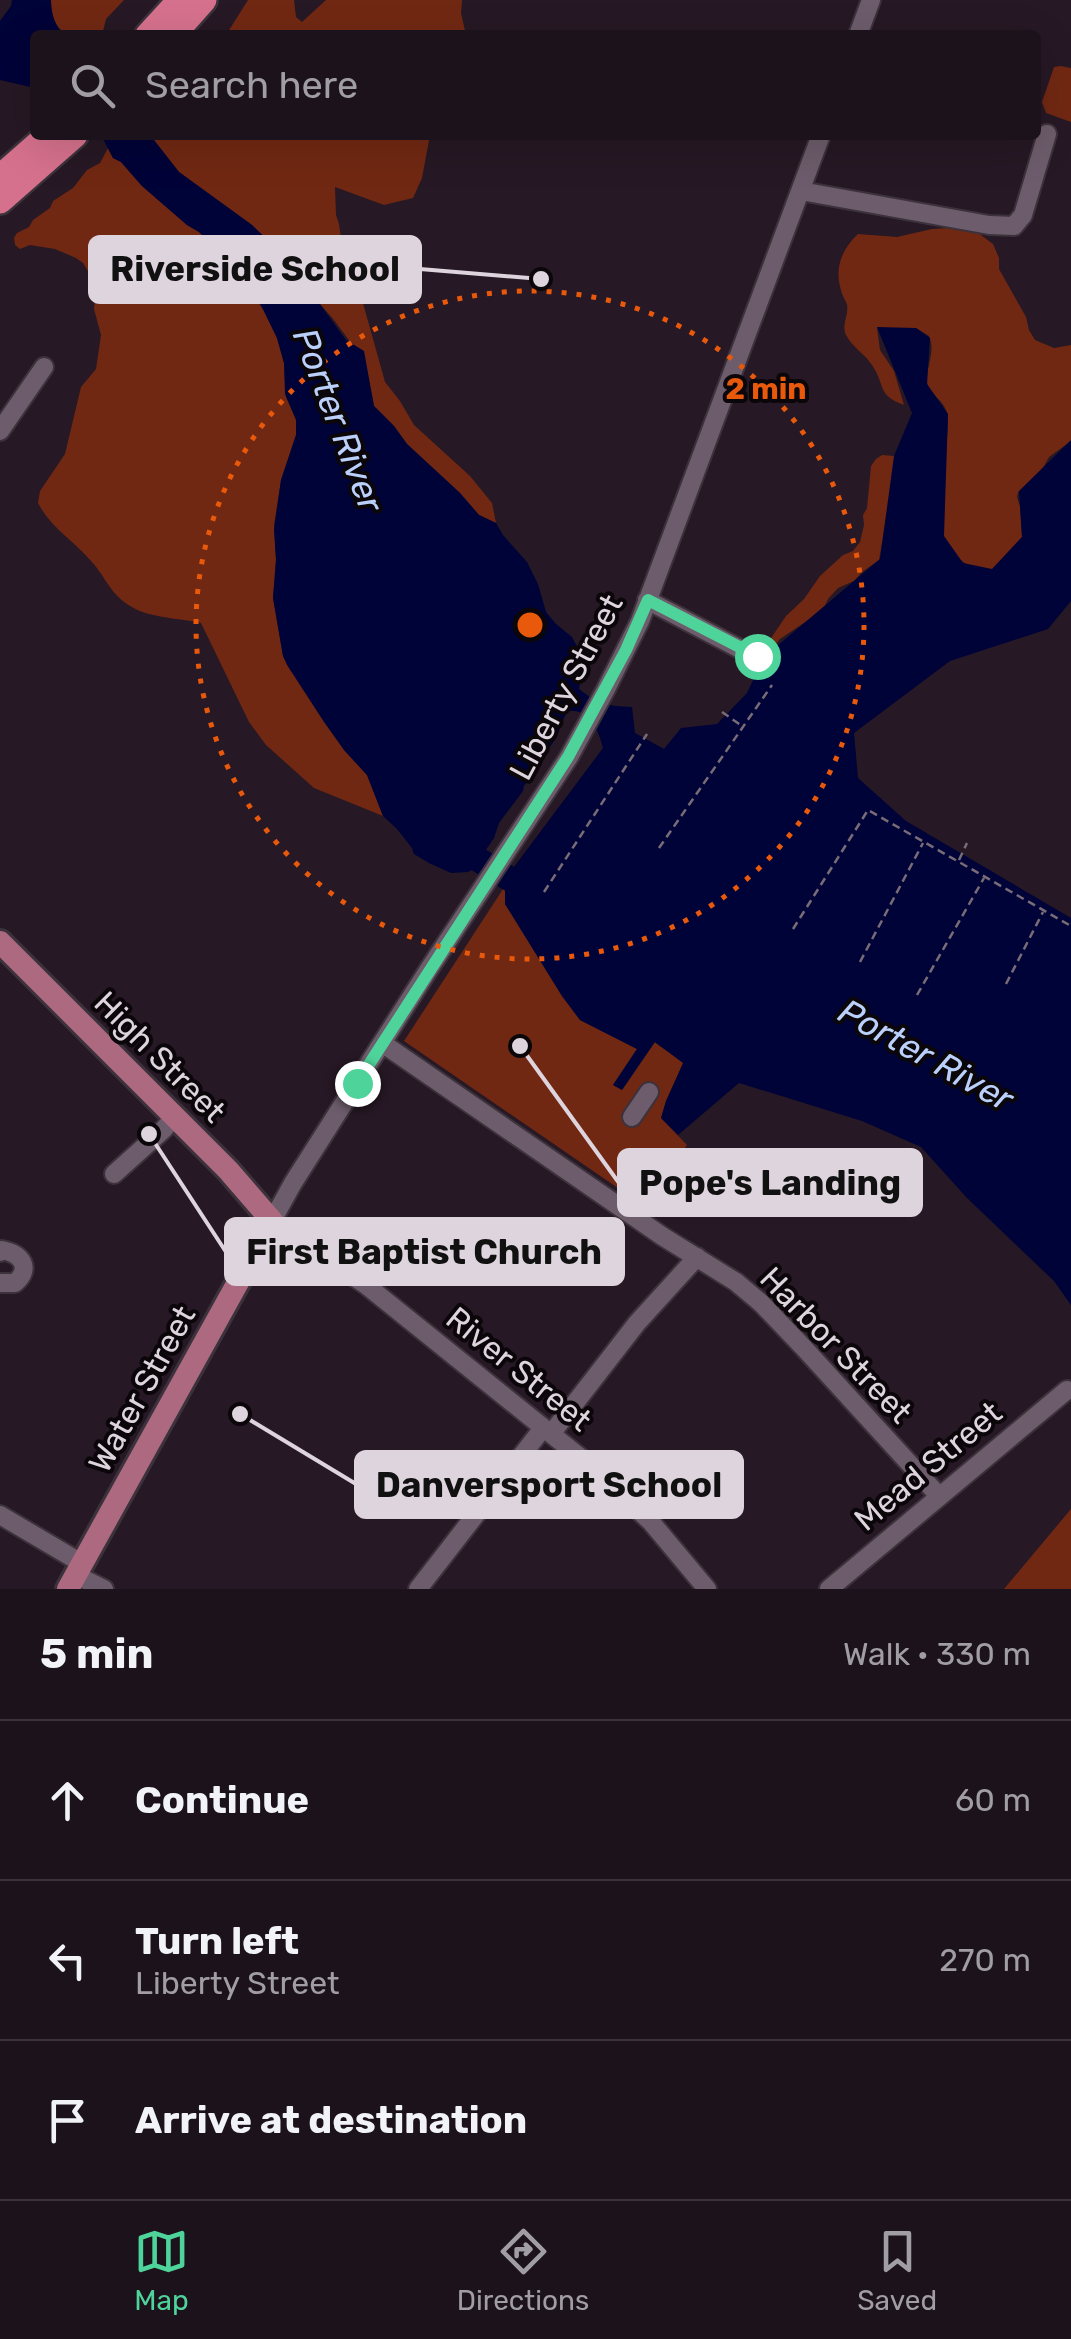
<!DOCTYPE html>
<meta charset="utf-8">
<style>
body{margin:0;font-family:Rubik,sans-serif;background:#292028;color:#f1f3f6}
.stop{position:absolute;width:30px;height:30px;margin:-22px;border:8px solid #4ed39a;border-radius:50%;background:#fff}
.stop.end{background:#4ed39a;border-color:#fff;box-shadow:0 2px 10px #0008}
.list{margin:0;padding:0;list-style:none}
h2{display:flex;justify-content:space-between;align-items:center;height:130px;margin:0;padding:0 40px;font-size:42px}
h2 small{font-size:32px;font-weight:400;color:#a09ea3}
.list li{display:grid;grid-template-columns:65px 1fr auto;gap:30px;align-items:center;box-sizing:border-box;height:160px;padding:0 40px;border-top:2px solid #3a323a}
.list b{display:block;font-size:38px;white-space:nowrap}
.list p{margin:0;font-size:32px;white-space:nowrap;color:#a09ea3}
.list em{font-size:32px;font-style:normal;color:#a09ea3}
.icon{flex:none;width:55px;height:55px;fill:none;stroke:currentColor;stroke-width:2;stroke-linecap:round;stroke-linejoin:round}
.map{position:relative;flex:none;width:1071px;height:1589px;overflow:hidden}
.search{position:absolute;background:#1c121b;box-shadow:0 10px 40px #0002;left:30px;right:30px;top:30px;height:110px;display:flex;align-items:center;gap:25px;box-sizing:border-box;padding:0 35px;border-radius:10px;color:#a09ea3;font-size:38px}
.sheet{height:610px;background:#1c121b}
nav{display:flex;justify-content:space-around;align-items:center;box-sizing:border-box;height:140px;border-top:2px solid #3a323a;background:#1c121b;font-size:28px;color:#a09ea3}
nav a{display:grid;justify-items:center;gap:5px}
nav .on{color:#4ed39a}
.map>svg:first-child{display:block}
.green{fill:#712812}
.water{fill:#000338}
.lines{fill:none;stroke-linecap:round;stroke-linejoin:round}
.river{stroke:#000338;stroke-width:25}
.minor-casing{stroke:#3c323b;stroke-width:22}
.major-casing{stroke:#3c323b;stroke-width:28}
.highway-casing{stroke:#3c323b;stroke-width:30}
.path{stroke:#796c77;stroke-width:2.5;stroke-dasharray:8 5;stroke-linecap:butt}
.minor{stroke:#6d5c6b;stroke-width:18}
.major{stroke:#ac697f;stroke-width:22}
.highway{stroke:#d6718d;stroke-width:25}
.route{stroke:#4ed39a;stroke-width:12}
.ring{fill:none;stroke:#e8590c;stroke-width:5;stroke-dasharray:5 10}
.labels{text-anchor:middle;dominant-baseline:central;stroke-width:8;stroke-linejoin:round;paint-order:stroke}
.street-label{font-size:32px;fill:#ded4dd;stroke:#0b060a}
.water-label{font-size:35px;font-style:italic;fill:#bad0fa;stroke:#0b060a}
.centre{fill:#e8590c;stroke:#0b060a;stroke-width:5}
.ring-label{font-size:30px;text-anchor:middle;font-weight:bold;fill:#e8590c;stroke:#0b060a;stroke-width:8;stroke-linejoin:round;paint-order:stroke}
.leader{fill:none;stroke:#ded4dd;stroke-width:4}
.callout-dot{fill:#ded4dd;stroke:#0b060a;stroke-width:4}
.callout{fill:#ded4dd;stroke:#ded4dd;stroke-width:4}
.callout-label{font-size:35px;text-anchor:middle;font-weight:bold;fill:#111}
</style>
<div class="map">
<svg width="1071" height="1589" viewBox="0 0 1071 1589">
<rect width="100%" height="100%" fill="#261824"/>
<!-- green -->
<path class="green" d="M 51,0 L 124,0 L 106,19 L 102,35 C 72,35 51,39 51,0 Z
M 248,0 L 294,0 L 296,17 L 302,22 L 326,0 L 462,0 L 461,13 L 466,35 L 226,35 Z
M 1061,66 L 1071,68 L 1071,122 L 1046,113 L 1042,102 L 1054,67 Z
M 150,135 L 430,135 L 422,178 L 413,198 L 384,205 L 335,187 L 336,215 L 339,224 L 345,266 L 350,282 L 361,296 L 385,382 L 400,401 L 414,425 L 470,476 L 492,503 L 496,523 L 479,515 L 460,493 L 407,444 L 394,426 L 374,406 L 365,362 L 334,320 L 252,225 L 179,172 Z
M 108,148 L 113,158 L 121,162 L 142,186 L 187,225 L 199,232 L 232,264 L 264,311 L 277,338 L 284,363 L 286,397 L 296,419 L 296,435 L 281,480 L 274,525 L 276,560 L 273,598 L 283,656 L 344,750 L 367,775 L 383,816 L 314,788 L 266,745 L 249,722 L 201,623 C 179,618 150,618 132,607 C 110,595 106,577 91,561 C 73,540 51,528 38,503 L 40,491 L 65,454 L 81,387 L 96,369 L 101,335 L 94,309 L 96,291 L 94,281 L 83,263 L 76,258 L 55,249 L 30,245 L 20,249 L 15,245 L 14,238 L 17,233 L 29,227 L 33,220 L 50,208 L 53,201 L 73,188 L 87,170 L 100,163 Z
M 948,228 L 977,232 L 993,244 L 999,258 L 999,269 L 1026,317 L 1029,330 L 1035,340 L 1054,348 L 1071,345 L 1071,441 L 1049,457 L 1038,477 L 1018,492 L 1017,497 L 1020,507 L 1022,537 L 992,570 C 979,571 965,566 957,556 C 954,552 950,549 947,544 C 930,513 948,456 948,421 C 948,399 929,397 927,382 C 926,366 936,352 929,336 L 916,328 L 877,328 L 880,350 L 894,371 L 904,405 C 876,395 886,385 872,365 C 864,353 853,348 846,335 C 841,324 849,316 847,305 C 846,300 842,296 841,290 C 834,268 842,249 858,234 L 897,237 L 932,229 Z
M 882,455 L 894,456 L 896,461 L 879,560 L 862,572 L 854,581 L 838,588 L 828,599 L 823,610 L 780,639 L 764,657 L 763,650 L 786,616 L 804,599 L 820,576 L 843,555 L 853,551 L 860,542 L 864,525 L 863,515 L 867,508 L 871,466 L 876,459 Z
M 505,886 L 505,904 L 562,996 L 580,1020 L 637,1049 L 613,1085 L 622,1090 L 654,1042 L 684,1063 L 666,1101 L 661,1118 L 687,1145 L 644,1206 L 404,1041 Z
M 1071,1509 L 1071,1589 L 1004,1589 Z"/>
<!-- water -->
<path class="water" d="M 12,0 L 51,0 C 51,13 55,27 65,35 L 35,35 L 35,88 L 0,80 L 0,21 L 11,6 Z
M 101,135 L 150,135 L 179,172 L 252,225 L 285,256 L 346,340 L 364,351 L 374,406 L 394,426 L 407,444 L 460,493 L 479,515 L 496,523 L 503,535 L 527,562 L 538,584 L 546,612 L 556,624 L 572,637 L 580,652 L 584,662 L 579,689 C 599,705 608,706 632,707 L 635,733 L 664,749 L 681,728 L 717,724 L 747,693 L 764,657 L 880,559 L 894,456 L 912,413 L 877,327 L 916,328 L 930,338 L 927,384 L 948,414 L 944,536 L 963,563 L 992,569 L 1022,537 L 1019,491 L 1071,440 L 1071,601 L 1048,629 L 950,661 L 854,733 L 858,778 L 906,821 L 1071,918 L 1071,1305 L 1054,1281 L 967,1198 L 921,1147 L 862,1121 L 739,1083 L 678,1135 L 661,1118 L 666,1101 L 683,1063 L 655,1042 L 622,1090 L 613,1085 L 637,1049 L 580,1020 L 562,996 L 505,904 L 505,879 L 603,748 C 598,729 590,709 567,711 L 556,738 L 524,786 L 523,791 L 499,823 L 494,838 L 472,870 L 468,872 L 451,873 L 429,863 L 414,854 L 412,848 L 397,829 L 383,816 L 367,775 L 344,750 L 324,722 L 287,665 L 283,656 L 273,598 L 276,560 L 274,530 L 281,480 L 296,435 L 296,420 L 285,394 L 284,363 L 277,338 L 258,299 L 232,264 L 199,232 L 187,225 L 142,186 L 121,162 L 113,158 Z"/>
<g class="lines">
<!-- river -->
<path class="river" d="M 453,844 L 534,894"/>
<!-- minor casing -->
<g class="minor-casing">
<path id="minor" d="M 858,35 L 871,0
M 801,191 L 989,225 L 1014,226 L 1023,215 L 1047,134
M 0,431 L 44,367
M 647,600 L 761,660
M 382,1043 L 662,1236 L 736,1282 L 761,1303 L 804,1348 L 939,1496
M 632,1117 L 649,1092
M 114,1174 L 164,1129 L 174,1117
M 0,1252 L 2,1250 C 22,1254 32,1268 15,1283 L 0,1283
M 551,1434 L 637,1323 L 697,1257
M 0,1515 L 83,1564
M 76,1575 L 104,1589
M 418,1589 L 543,1428
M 707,1589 L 651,1522 L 591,1466 L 366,1285 L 272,1221 L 293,1183 L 429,969 L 569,757 L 605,691 L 640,621 L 821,135
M 829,1589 L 1067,1390"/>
</g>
<!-- major casing -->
<g class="major-casing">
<path id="major" d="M 0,942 L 228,1170 L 272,1221 L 68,1589"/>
</g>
<!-- highway casing -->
<g class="highway-casing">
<path id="highway" d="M 148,35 L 180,0
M 173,35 L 204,0
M 0,177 L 48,135
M 0,201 L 75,135"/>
</g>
<!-- path -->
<path class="path" d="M 722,712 L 742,726
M 659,848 L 772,685
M 959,860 L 967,843
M 544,892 L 647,734
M 793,929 L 868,810 L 1071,926
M 860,962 L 923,843
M 1006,984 L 1043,912
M 917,995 L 984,878"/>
<!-- minor -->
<use href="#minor" class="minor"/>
<!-- major -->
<use href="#major" class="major"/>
<!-- highway -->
<use href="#highway" class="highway"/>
</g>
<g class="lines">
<!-- route -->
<path class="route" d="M 357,1083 L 568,757 L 626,650 L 648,600 L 757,656"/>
</g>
<!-- distance rings -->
<circle class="ring" cx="530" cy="625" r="334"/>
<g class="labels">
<!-- street labels -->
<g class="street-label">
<text transform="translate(566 687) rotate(-62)">Liberty Street</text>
<text transform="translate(160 1057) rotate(45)">High Street</text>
<text transform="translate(836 1345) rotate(46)">Harbor Street</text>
<text transform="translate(519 1369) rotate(39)">River Street</text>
<text transform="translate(142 1389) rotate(-61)">Water Street</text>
<text transform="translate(928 1466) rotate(-40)">Mead Street</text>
</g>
<!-- water labels -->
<g class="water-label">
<text transform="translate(338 420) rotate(69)">Porter River</text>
<text transform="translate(926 1055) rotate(29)">Porter River</text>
</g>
</g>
<circle cx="530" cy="625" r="15" class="centre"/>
<g class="ring-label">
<text x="766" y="399">2 min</text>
</g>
<!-- callouts -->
<path class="leader" d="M541 279L420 269M520 1046L619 1183M149 1134L226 1252M240 1414L356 1484"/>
<g class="callout-dot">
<circle cx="541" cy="279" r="10"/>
<circle cx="520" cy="1046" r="10"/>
<circle cx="149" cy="1134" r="10"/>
<circle cx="240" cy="1414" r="10"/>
</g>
<g class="callout">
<rect x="90" y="237" width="330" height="65" rx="10"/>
<rect x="619" y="1150" width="302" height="65" rx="10"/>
<rect x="226" y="1219" width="397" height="65" rx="10"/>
<rect x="356" y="1452" width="386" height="65" rx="10"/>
</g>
<g class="callout-label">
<text x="255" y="281">Riverside School</text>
<text x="770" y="1195">Pope's Landing</text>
<text x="424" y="1264">First Baptist Church</text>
<text x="549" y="1497">Danversport School</text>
</g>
</svg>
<div class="stop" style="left:757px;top:656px"></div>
<div class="stop end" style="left:357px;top:1083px"></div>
<div class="search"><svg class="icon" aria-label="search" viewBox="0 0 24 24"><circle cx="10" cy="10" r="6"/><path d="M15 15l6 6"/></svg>Search here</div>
</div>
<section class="sheet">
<h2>5 min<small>Walk · 330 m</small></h2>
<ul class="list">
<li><svg class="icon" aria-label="ahead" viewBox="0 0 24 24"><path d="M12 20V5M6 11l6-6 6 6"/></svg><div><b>Continue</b></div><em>60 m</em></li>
<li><svg class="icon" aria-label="left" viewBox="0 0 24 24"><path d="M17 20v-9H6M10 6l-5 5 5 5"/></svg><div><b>Turn left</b><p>Liberty Street</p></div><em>270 m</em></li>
<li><svg class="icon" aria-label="arrive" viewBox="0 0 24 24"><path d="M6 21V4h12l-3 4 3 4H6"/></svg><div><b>Arrive at destination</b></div></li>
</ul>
</section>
<nav>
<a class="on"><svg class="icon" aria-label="map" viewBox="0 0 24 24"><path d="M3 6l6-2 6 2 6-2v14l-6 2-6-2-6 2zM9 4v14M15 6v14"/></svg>Map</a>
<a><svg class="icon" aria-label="directions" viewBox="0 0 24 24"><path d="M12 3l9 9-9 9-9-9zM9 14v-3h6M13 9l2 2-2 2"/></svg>Directions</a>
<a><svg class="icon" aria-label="saved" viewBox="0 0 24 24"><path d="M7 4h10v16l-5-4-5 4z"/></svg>Saved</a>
</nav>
